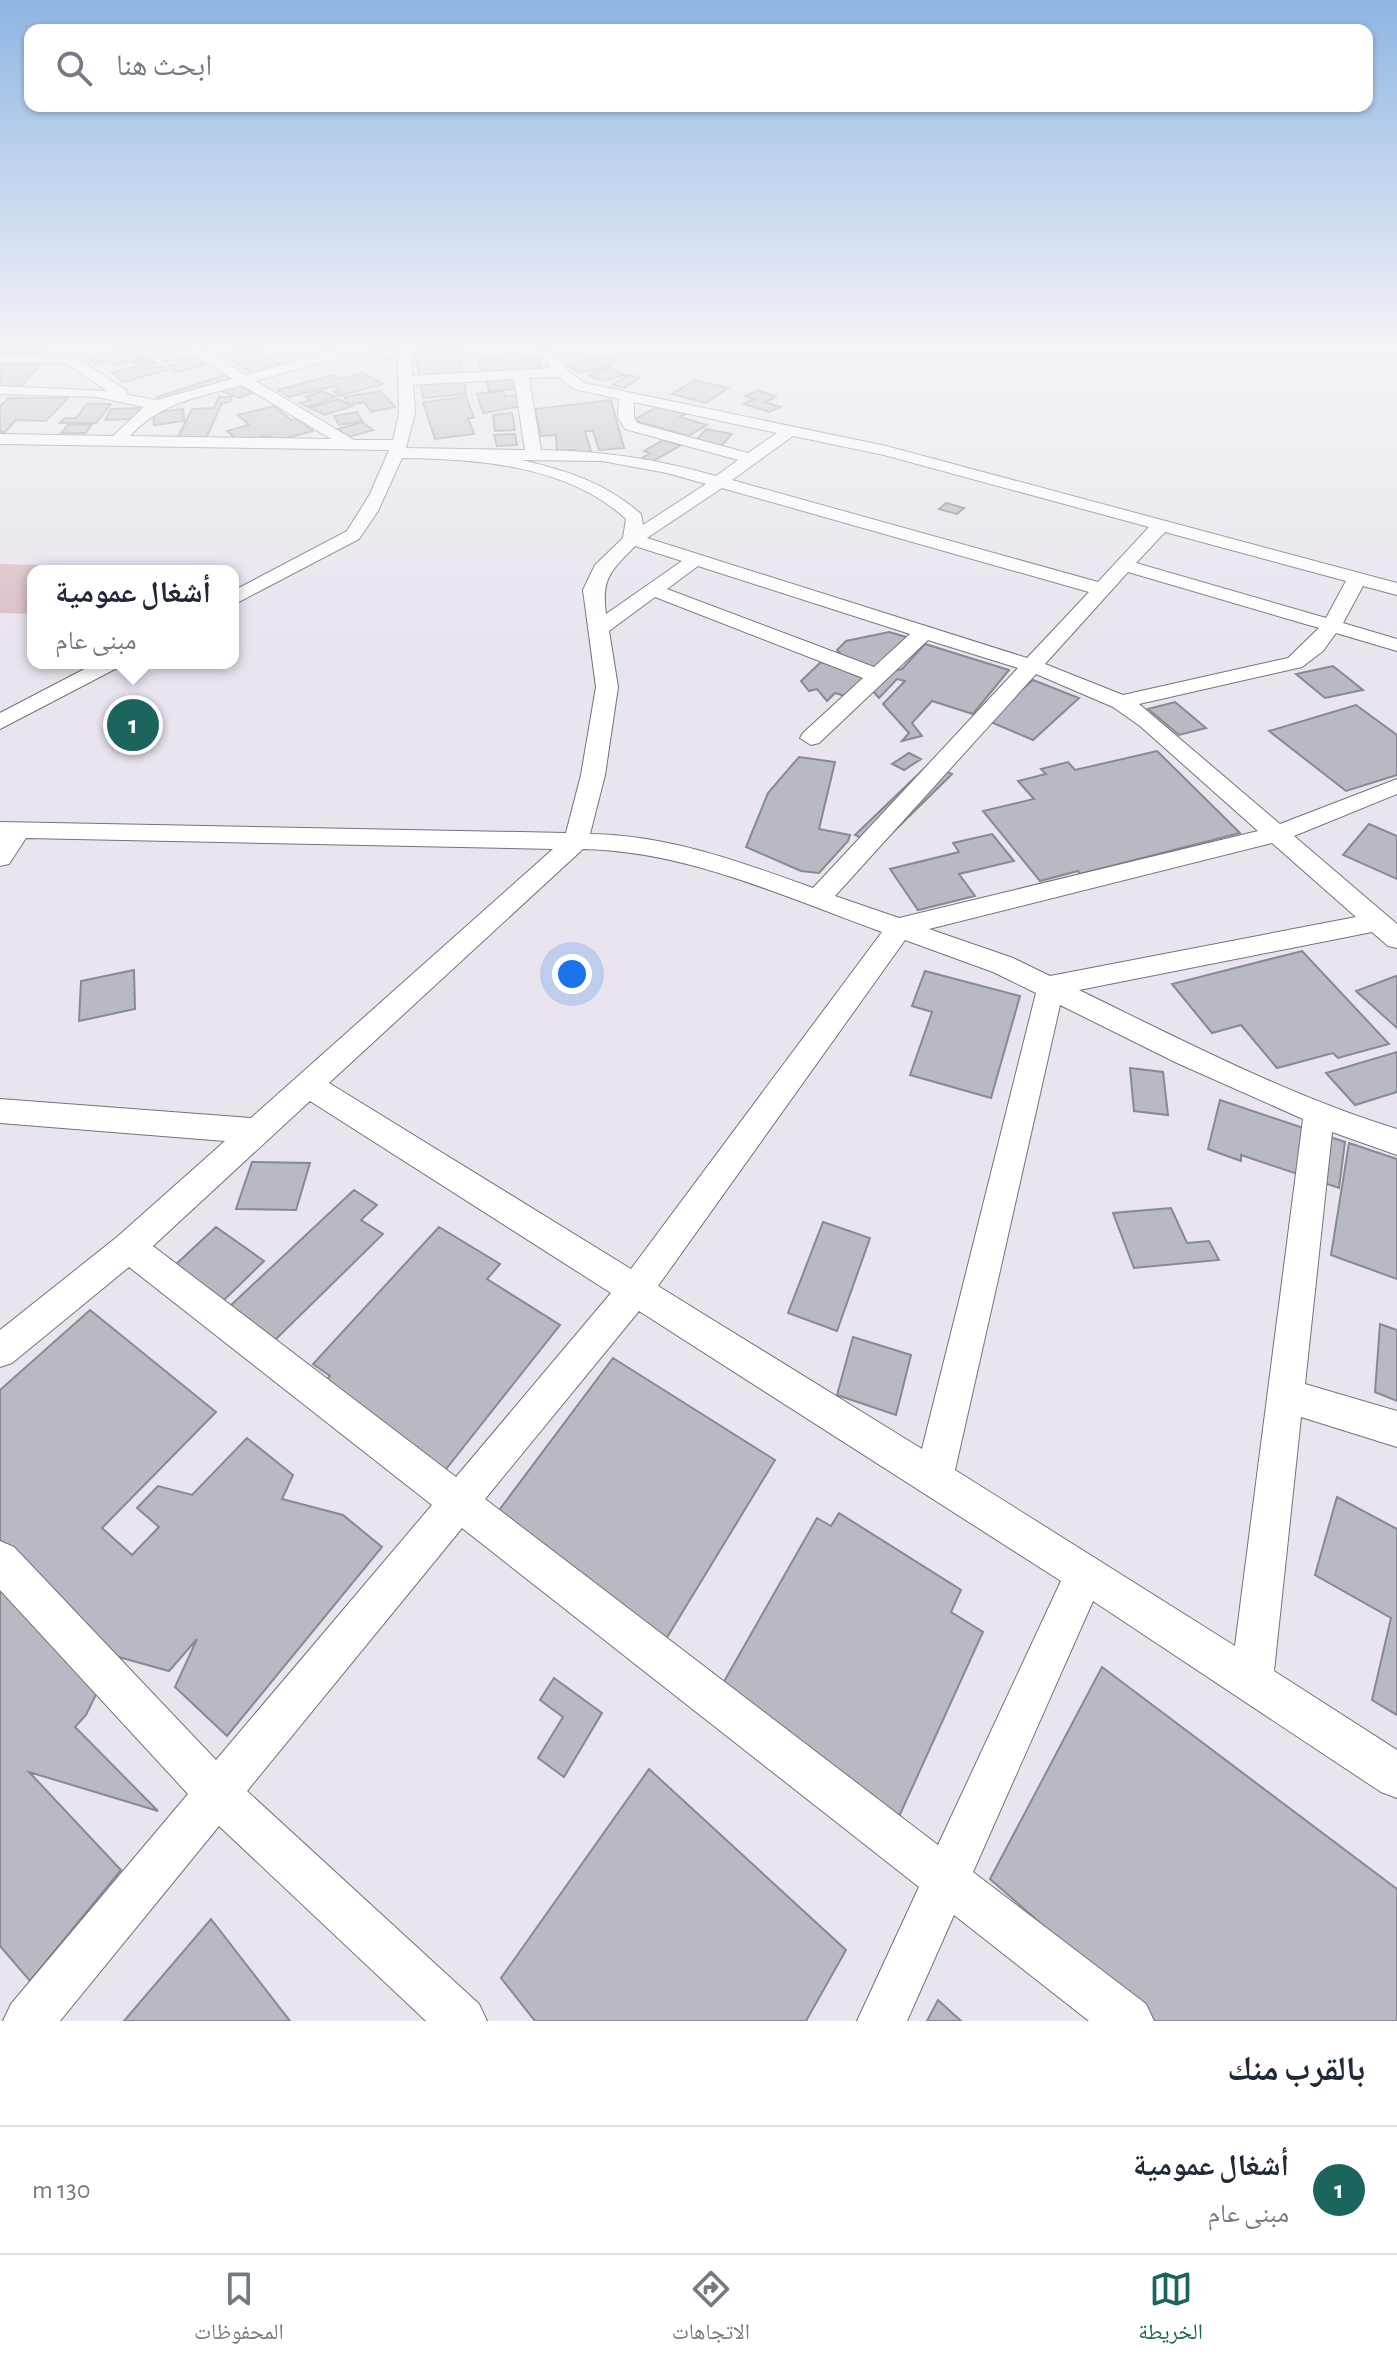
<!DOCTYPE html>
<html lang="ar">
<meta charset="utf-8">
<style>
body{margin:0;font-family:"Alegreya Sans","Noto Naskh Arabic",sans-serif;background:#f2f2f3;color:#1f2937;direction:rtl}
.you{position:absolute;left:572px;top:974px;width:28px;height:28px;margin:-20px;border:6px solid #fff;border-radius:50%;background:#1a73e8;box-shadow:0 0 0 12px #1a73e833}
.badge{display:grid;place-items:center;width:52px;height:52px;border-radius:50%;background:#1c655c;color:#fff;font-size:26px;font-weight:700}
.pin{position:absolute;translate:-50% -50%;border:4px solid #fff;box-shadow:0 2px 8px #0006}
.popup{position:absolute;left:27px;top:565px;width:212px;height:104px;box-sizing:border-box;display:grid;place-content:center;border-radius:16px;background:#fff;filter:drop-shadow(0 2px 6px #0005);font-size:26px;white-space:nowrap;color:#747a83}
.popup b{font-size:30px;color:#1f2937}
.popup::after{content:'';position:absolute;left:50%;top:100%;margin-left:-16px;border:16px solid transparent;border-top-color:#fff}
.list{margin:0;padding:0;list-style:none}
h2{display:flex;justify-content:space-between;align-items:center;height:104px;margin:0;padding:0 32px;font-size:34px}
h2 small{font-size:26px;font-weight:400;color:#747a83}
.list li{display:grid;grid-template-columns:52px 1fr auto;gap:24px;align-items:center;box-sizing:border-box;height:128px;padding:0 32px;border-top:2px solid #e0e1e3}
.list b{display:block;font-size:30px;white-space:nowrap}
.list p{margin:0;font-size:26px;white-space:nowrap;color:#747a83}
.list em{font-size:26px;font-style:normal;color:#747a83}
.icon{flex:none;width:44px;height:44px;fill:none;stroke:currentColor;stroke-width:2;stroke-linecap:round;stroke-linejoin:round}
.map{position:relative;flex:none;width:1397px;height:2021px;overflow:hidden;direction:ltr}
.search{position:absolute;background:#fff;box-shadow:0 2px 6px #0004;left:24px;right:24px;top:24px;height:88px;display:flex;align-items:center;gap:20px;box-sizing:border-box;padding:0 28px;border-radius:16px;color:#747a83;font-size:30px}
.sheet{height:232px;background:#fff}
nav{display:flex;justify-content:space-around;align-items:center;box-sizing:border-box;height:112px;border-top:2px solid #e0e1e3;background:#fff;font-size:22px;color:#747a83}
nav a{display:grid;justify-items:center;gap:4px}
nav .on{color:#1c655c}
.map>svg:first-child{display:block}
.green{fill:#dabfc6}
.building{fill:#b8b9c3;stroke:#888992;stroke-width:2}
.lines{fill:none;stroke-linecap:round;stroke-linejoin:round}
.minor-casing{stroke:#76727a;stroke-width:2}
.minor{fill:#fff;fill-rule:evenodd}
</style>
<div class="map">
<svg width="1397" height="2021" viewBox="0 0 1397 2021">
<rect width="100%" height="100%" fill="#e9e4ee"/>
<!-- green -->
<path class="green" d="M 0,564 L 92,566 L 88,571 L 33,571 L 33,614 L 0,613 Z"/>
<!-- building -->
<path class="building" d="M 11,348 L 44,348 L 34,357 L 12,357 L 15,353 L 4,353 Z
M 139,348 L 157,350 L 145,353 L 139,351 L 148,357 L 115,365 L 110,361 L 97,364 L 88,358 Z
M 184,348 L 189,358 L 165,362 L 158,352 Z
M 250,348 L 267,348 L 224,358 L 220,355 Z
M 459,350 L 466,394 L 423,398 L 415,353 Z
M 262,352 L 283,366 L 254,374 L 234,360 Z
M 534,353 L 542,369 L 484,375 L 477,359 Z
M 598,357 L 601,360 L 613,357 L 618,361 L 607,363 L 612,366 L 580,373 L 567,364 Z
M 150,359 L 156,363 L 144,367 L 148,369 L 161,366 L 167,370 L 124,382 L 112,373 L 138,366 L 133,363 Z
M 194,359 L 204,365 L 178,372 L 168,366 Z
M 43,361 L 22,386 L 0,387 L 0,362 Z
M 610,368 L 624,375 L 602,381 L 588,375 Z
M 363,373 L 383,384 L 339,396 L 334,392 L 341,390 L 334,386 L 289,397 L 278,390 L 334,375 L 339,379 Z
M 515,374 L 519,389 L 489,391 L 486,376 Z
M 225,375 L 236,381 L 163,401 L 157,397 Z
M 628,375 L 640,377 L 625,388 L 613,385 Z
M 695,380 L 728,388 L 706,403 L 672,394 Z
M 238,385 L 255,392 L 239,398 L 222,391 Z
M 758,390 L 776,397 L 764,402 L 780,407 L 769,412 L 744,404 L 754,399 L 745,396 Z
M 322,391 L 335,397 L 308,407 L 300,403 L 311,400 L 305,397 Z
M 381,391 L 395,407 L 371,412 L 364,402 L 350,405 L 344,397 Z
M 503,391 L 505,396 L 518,395 L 522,406 L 483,413 L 477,394 Z
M 219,397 L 232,397 L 230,402 L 222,403 L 206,438 L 177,439 L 192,409 L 214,408 Z
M 466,397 L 474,418 L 468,418 L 474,434 L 435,439 L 423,402 Z
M 9,398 L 68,398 L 46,421 L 16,420 L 5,432 L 0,432 L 0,406 Z
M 338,399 L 352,406 L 325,415 L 310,408 Z
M 611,400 L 624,448 L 599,450 L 593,431 L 585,431 L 592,455 L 577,456 L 575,450 L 557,451 L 556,435 L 541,436 L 535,409 Z
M 87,404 L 111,404 L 96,423 L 60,423 L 65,418 L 76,418 Z
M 274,406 L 291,420 L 297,419 L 313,431 L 275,441 L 268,435 L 240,442 L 227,431 L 249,425 L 238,415 Z
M 659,406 L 685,414 L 680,417 L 707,425 L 688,436 L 633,420 Z
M 140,408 L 134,419 L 105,420 L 111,409 Z
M 183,409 L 184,421 L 154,425 L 153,413 Z
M 357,412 L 362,421 L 339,425 L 334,416 Z
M 512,413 L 515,430 L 495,431 L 493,415 Z
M 362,422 L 373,430 L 348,437 L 338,429 Z
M 92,424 L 86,433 L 61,433 L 68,425 Z
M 706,429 L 732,434 L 721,446 L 695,442 Z
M 515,434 L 517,445 L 497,446 L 494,435 Z
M 663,440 L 681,445 L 650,463 L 639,460 L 650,453 L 644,451 Z
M 946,503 L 964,508 L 957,514 L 939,509 Z
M 889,632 L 910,638 L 875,675 L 902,669 L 925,644 L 1009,670 L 973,714 L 932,701 L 912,723 L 922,736 L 902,741 L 909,733 L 883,704 L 905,681 L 897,679 L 879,698 L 871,689 L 848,697 L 835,693 L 827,701 L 817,689 L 809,691 L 801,681 L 821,662 L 858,674 L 837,650 L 846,641 Z
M 1333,666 L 1363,690 L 1325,698 L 1296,674 Z
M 1033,680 L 1079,698 L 1033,740 L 986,720 Z
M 1175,702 L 1206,728 L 1179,735 L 1148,709 Z
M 1356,705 L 1397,735 L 1397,775 L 1346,791 L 1269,731 Z
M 1157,751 L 1240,833 L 1080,874 L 1078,871 L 1040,881 L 983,811 L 1034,799 L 1018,781 L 1046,774 L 1041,769 L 1068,762 L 1075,770 Z
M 909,753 L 921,759 L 904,770 L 892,764 Z
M 799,757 L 835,762 L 819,829 L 850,835 L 848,841 L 819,873 L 801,871 L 746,847 L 768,793 Z
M 929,764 L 952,774 L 879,846 L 855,835 Z
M 1369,824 L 1397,836 L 1397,879 L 1343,855 Z
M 992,834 L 1014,861 L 959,874 L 975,896 L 918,910 L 890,869 L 959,852 L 953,843 Z
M 1302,951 L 1389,1044 L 1338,1058 L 1333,1053 L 1277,1068 L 1241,1025 L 1212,1033 L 1172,984 Z
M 134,970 L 135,1009 L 79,1021 L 81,981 Z
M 925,971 L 1020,996 L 991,1098 L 910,1075 L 932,1012 L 912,1006 Z
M 1396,976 L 1397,976 L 1397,1028 L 1356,991 Z
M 1397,1052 L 1397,1092 L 1355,1105 L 1326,1073 Z
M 1130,1068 L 1163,1072 L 1168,1115 L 1134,1111 Z
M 1220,1100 L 1345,1142 L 1339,1188 L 1241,1155 L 1241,1161 L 1208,1149 Z
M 1349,1143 L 1397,1159 L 1397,1279 L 1331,1255 Z
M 252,1162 L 310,1163 L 296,1210 L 236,1209 Z
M 354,1190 L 377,1205 L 361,1220 L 383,1234 L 273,1342 L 229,1307 Z
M 1171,1208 L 1187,1243 L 1209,1241 L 1219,1260 L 1134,1268 L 1113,1213 Z
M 823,1222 L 870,1238 L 837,1331 L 788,1313 Z
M 216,1227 L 264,1261 L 222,1302 L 172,1268 Z
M 439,1227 L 500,1264 L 487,1279 L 560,1325 L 439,1478 L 316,1391 L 330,1376 L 313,1364 Z
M 90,1310 L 216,1412 L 102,1528 L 132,1555 L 159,1527 L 137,1508 L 158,1486 L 192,1495 L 247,1438 L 293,1475 L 282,1499 L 343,1515 L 382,1547 L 227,1736 L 175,1687 L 197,1639 L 169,1671 L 115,1656 L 86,1715 L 75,1727 L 158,1811 L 29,1772 L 121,1870 L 30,1981 L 0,1946 L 0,1390 Z
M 1380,1324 L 1397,1330 L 1397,1401 L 1375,1392 Z
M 853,1337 L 911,1355 L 896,1415 L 837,1395 Z
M 613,1358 L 775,1460 L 663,1644 L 491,1521 Z
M 1337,1497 L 1397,1529 L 1397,1715 L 1372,1700 L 1391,1618 L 1315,1575 Z
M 839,1513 L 961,1590 L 951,1612 L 983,1632 L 897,1821 L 718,1692 L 817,1518 L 831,1526 Z
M 1102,1667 L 1397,1889 L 1397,2021 L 1152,2021 L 990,1879 Z
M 554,1678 L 602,1713 L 564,1777 L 538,1758 L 563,1717 L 540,1700 Z
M 649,1769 L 846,1950 L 806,2021 L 535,2021 L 501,1978 Z
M 211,1919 L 290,2021 L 124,2021 Z
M 938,2000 L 961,2021 L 927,2021 Z"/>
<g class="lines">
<!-- minor casing -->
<g class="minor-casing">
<path id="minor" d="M 185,348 L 201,348 L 246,375 L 339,348 L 401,351 L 404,348 L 418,348 L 412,356 L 412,376 L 551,368 L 544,358 L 508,352 L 501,348 L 549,350 L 554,351 L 566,369 L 584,383 L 886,446 L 1397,583 L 1397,595 L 1363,586 L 1343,623 L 1397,639 L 1397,651 L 1336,633 L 1323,651 L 1302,667 L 1139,704 L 1280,824 L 1397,779 L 1397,794 L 1294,836 L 1397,924 L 1397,948 L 1388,946 L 1372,932 L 1079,990 C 1182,1040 1289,1096 1397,1129 L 1397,1155 L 1332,1132 L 1305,1384 L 1397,1411 L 1397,1447 L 1301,1417 L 1274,1671 L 1397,1750 L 1397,1798 L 1381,1792 L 1093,1601 L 973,1872 L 1146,2004 L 1154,2021 L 1089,2021 L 954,1915 L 907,2021 L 857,2021 L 919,1887 L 462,1528 L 247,1791 L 479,2004 L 487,2021 L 426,2021 L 219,1826 L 60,2021 L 3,2021 L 11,2004 L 188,1794 L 0,1590 L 0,1541 L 14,1547 L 216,1760 L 432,1505 L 129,1267 L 12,1363 L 0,1367 L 0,1330 L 117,1237 L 225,1141 L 0,1123 L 0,1099 L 251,1118 L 553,849 L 26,838 L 9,864 L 0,866 L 0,822 L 566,833 L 581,775 L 596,687 L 583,590 L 595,565 L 623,538 L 626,519 C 567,465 479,459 402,458 L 378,511 L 359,539 L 233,605 L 233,591 L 347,531 L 370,494 L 389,450 L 0,444 L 0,434 L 113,436 L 144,407 L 97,397 L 0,394 L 0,386 L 107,391 L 66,363 L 0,363 L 0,355 L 74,356 L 126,390 L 127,395 L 157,400 L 232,379 ZM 357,352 L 398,359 L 399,413 L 393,440 L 354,440 L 256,381 ZM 558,377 L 574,389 L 619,399 L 618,417 L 625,429 L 738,460 L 716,476 C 656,459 604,451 541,450 L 529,378 ZM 514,379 L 525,450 L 406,448 L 415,413 L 413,385 ZM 242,385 L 331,439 L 130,436 C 161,402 199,397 242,385 ZM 634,402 L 777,433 L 748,453 L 637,423 L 634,417 ZM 793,436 L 884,455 L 1149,527 L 1098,582 L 732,480 ZM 521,460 L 602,461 L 667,473 L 706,484 L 643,525 L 641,514 C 606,483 566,470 521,460 ZM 722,488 L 1089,592 L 1027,658 L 647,538 ZM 1165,532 L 1346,581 L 1326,618 L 1136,563 ZM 635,546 L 682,561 L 606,614 C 601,578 611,571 635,546 ZM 698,566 L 910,634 L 874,667 L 667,589 ZM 1128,572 L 1319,628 L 1288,658 L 1123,695 L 1045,664 ZM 655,597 L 863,678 L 803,733 L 800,738 L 811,745 L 819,743 L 928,640 L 1018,668 L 813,888 C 741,862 668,835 590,834 L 605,775 L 618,687 L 609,631 ZM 1036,674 L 1113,707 L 1140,726 L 1258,831 L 899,918 L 835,896 ZM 1272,843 L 1356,917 L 1050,976 L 1013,958 L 929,929 ZM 583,849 C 687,851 785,897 882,932 L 631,1269 L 329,1083 ZM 905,940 L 993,972 L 1036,993 L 922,1449 L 658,1286 ZM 1060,1005 L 1177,1063 L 1303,1119 L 1235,1646 L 955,1470 ZM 310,1101 L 611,1293 L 456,1477 L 153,1246 ZM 639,1311 L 1061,1581 L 938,1845 L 485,1499 Z
M 96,663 L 122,663 L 119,667 L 0,729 L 0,713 Z"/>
</g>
<!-- minor -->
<use href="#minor" class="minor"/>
</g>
<!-- sky -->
<linearGradient id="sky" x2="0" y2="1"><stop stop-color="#8db6e2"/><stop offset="0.55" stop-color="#f5f3f7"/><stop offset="1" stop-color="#f5f3f7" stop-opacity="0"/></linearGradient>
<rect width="1397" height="631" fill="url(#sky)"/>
</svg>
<div class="you"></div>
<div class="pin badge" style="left:133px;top:725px">1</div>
<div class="popup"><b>أشغال عمومية</b>مبنى عام</div>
<div class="search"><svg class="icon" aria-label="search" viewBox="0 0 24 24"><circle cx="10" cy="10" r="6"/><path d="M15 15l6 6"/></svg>ابحث هنا</div>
</div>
<section class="sheet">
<h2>بالقرب منك<small></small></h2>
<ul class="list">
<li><span class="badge">1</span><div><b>أشغال عمومية</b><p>مبنى عام</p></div><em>130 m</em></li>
</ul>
</section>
<nav>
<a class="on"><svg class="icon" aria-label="map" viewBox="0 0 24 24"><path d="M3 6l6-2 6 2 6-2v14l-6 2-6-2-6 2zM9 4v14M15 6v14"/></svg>الخريطة</a>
<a><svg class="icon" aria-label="directions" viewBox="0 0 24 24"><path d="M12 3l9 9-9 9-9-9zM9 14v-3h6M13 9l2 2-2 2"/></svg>الاتجاهات</a>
<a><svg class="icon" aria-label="saved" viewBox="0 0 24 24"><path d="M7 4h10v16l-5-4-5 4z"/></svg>المحفوظات</a>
</nav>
